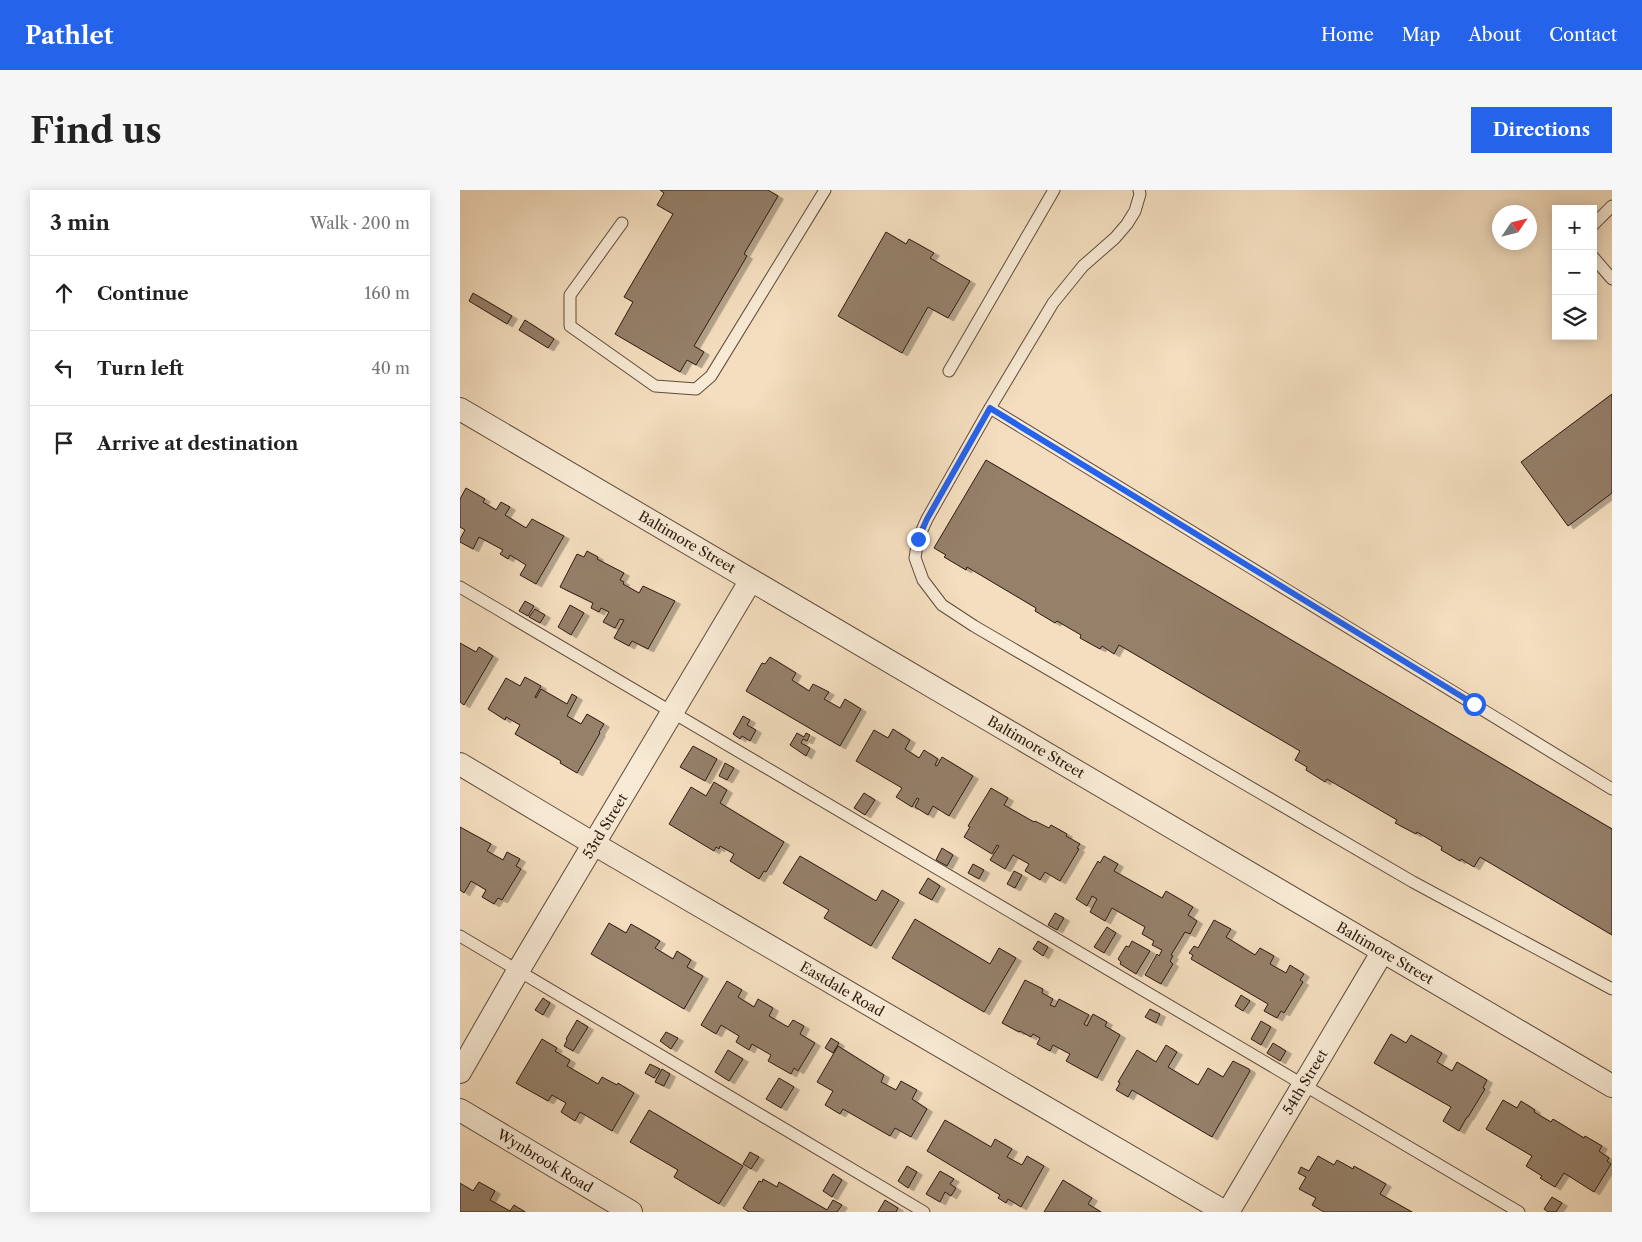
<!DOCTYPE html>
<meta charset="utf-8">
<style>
body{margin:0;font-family:"Libre Caslon Text",serif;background:#f6f6f6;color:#222}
.controls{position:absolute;right:15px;top:15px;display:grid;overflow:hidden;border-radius:0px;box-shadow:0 2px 12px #0003}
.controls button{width:45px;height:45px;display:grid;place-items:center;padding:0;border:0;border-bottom:1px solid #e0e0e0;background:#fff;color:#222;font:25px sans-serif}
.compass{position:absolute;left:1032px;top:15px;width:45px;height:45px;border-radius:50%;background:#fff;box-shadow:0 2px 12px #0003;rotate:55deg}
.stop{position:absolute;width:15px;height:15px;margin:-11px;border:4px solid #2563eb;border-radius:50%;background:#fff}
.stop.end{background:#2563eb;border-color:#fff;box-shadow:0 1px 5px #0008}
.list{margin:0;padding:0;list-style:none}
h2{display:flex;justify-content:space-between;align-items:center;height:65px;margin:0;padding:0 20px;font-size:21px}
h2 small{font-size:16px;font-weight:400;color:#767676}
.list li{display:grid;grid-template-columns:32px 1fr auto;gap:15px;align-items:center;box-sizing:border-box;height:75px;padding:0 20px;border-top:1px solid #e0e0e0}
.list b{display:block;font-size:19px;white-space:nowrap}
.list em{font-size:16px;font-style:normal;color:#767676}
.icon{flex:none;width:28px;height:28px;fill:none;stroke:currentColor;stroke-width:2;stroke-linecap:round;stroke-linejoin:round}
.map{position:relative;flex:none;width:1152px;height:1022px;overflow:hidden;border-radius:0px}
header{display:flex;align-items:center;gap:30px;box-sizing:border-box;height:70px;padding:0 25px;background:#2563eb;color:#fff}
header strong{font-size:24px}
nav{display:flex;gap:28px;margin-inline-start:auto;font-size:18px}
.intro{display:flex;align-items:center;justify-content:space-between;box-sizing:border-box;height:120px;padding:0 30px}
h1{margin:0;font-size:35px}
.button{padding:12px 22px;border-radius:0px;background:#2563eb;color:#fff;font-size:18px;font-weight:700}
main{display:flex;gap:30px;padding:0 30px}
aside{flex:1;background:#fff;border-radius:0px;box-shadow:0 2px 12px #0003}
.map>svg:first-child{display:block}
.building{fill:#95806b;stroke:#2f1b10;filter:url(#shadow)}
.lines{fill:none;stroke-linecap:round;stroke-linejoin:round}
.lane-casing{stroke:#604c3c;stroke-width:13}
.street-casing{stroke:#604c3c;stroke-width:24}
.lane{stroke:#f8ead5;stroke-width:11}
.street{stroke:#f8ead5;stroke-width:22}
.route{stroke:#2563eb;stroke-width:6}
.labels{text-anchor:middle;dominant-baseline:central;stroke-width:4;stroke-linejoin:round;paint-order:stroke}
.street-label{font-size:14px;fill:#2f1b10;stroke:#f8ead5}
</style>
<header>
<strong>Pathlet</strong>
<nav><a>Home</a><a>Map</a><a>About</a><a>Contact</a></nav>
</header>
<div class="intro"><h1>Find us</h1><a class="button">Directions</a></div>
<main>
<aside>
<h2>3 min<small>Walk · 200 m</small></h2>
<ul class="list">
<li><svg class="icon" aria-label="ahead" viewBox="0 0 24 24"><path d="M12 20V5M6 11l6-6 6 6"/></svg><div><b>Continue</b></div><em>160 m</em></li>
<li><svg class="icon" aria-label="left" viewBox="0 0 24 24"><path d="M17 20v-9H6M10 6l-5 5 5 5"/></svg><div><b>Turn left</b></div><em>40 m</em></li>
<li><svg class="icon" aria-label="arrive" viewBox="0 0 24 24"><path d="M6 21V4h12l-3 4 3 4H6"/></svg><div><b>Arrive at destination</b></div></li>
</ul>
</aside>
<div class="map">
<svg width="1152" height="1022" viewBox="0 0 1152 1022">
<defs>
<filter id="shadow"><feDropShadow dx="5.5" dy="3" stdDeviation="0" flood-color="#0004"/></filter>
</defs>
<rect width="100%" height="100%" fill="#f4debf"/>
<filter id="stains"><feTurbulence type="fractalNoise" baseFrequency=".004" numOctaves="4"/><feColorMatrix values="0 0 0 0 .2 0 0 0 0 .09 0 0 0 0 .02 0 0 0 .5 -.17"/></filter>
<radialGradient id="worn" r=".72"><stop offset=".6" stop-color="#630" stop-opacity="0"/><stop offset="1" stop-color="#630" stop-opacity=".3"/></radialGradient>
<!-- building -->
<path class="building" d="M 200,0 L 308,0 L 318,6 L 284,64 L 287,66 L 234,156 L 244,162 L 236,175 L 227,170 L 220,182 L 155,144 L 173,112 L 164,107 L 213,24 L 197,15 L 204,3 Z
M 426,42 L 446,54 L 449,49 L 474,63 L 470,68 L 510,91 L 488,128 L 468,117 L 442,163 L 378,126 Z
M 13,103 L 52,126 L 47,134 L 9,111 Z
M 65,130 L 94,149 L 88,158 L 59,140 Z
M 1152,204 L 1152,303 L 1108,336 L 1061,272 Z
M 526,270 L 1152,639 L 1152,745 L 1020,667 L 1014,677 L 1001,669 L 1000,671 L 981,660 L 982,657 L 957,642 L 956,644 L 935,633 L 937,630 L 867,589 L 865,592 L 846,580 L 847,577 L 835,570 L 840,561 L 659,455 L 654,464 L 642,456 L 640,459 L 620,448 L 621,445 L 597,431 L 595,433 L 575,421 L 576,418 L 507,377 L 506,380 L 484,367 L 486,365 L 474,358 Z
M 6,298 L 25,309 L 23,312 L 36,320 L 41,312 L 50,317 L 45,325 L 66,338 L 72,329 L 104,346 L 76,394 L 60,385 L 66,375 L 50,365 L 48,369 L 40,364 L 43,360 L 19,347 L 13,359 L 0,352 L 0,349 L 5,340 L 0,337 L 0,309 Z
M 127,361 L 138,367 L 137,369 L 164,383 L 160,390 L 164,392 L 163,394 L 179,403 L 183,396 L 215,411 L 188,459 L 172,451 L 169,456 L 154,448 L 164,430 L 160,429 L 155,438 L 143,432 L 149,422 L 141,418 L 139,422 L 131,418 L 133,413 L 100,397 L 117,364 L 124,367 Z
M 65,411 L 74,416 L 68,426 L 59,421 Z
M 110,415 L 124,423 L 111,445 L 98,437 Z
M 75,419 L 85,425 L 80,433 L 69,427 Z
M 0,453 L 16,462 L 19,457 L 33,466 L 4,515 L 0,512 Z
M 310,467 L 336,483 L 332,490 L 349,501 L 353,494 L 369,502 L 364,509 L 380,518 L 385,509 L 401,519 L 380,556 L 286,501 L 302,473 L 305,474 Z
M 65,487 L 81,496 L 75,507 L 76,508 L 81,499 L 107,514 L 112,504 L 117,507 L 107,526 L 121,534 L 127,524 L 144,534 L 139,542 L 140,543 L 117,583 L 100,573 L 101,571 L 55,544 L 60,535 L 46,527 L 45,530 L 28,519 L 46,488 L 60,496 Z
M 283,526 L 290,530 L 287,535 L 296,540 L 290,551 L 282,546 L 280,549 L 273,544 Z
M 433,539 L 450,550 L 445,559 L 459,568 L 464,560 L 478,569 L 475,575 L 477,576 L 482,567 L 513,586 L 489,626 L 473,616 L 468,625 L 455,617 L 459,609 L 457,608 L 452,617 L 436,607 L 442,598 L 396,571 L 414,540 L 428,548 Z
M 337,543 L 344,547 L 346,543 L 350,545 L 347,551 L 343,549 L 341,553 L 350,558 L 346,566 L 330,555 Z
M 233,556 L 257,569 L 245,591 L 220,577 Z
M 265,573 L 274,578 L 267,590 L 259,586 Z
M 254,592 L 267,600 L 260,613 L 324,652 L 306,682 L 304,681 L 299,689 L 270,671 L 274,664 L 260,656 L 259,659 L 256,657 L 254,661 L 209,634 L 231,597 L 246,606 Z
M 531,598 L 548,608 L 544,615 L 574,632 L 575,631 L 589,638 L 591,635 L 607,644 L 606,646 L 620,654 L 617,658 L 619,659 L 600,691 L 585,682 L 580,690 L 565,681 L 569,674 L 553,665 L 545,679 L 530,670 L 539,656 L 537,655 L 532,664 L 504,647 L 510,637 L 508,636 Z
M 404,603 L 415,610 L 405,625 L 394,618 Z
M 0,637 L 31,654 L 27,661 L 43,670 L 47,662 L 60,669 L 56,676 L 61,679 L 42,710 L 38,708 L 34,714 L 22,707 L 26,700 L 11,691 L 4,703 L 0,700 Z
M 482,658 L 493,665 L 487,676 L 476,670 Z
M 340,666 L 416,711 L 422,700 L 439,710 L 411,756 L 364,728 L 369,720 L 323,693 Z
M 644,666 L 658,674 L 654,681 L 702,708 L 706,701 L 733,717 L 728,725 L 737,731 L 730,744 L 725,742 L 711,765 L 713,766 L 710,771 L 713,774 L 701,794 L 685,785 L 697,764 L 699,766 L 702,760 L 692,755 L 694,751 L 682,744 L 685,737 L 652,718 L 645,731 L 630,722 L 637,709 L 632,706 L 627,716 L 616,709 L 638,671 L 640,673 Z
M 513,674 L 524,680 L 519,689 L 508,683 Z
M 554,681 L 562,685 L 555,698 L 547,694 Z
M 468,688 L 480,696 L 472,710 L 459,703 Z
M 595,723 L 604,728 L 597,740 L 588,735 Z
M 455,729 L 530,774 L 539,758 L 556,768 L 524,822 L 432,768 Z
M 754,730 L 771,739 L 766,747 L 795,765 L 800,758 L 814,766 L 810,774 L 826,783 L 830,775 L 844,784 L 840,790 L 843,792 L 824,823 L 821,821 L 817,828 L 804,821 L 808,814 L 731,769 L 733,765 L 729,763 L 734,756 L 738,758 Z
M 149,733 L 166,743 L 171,734 L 200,751 L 195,758 L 213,769 L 217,761 L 231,770 L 227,777 L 243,786 L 224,819 L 131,764 Z
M 647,737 L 656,743 L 644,763 L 634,757 Z
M 578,751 L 588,757 L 583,766 L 573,759 Z
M 672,751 L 690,761 L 676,784 L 660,774 L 661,772 L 658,769 L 666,756 L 669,757 Z
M 565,790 L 583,799 L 582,803 L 593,809 L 590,815 L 595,817 L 599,809 L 629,825 L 624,834 L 627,836 L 633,824 L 647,832 L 645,836 L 660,845 L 637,888 L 606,871 L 610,864 L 593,855 L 590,861 L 577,854 L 580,848 L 573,844 L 571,847 L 560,841 L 559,842 L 542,833 Z
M 267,791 L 282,800 L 278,807 L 294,817 L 298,809 L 313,818 L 309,826 L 328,837 L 333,830 L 344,836 L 340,844 L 355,853 L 338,881 L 334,878 L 331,884 L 308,871 L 311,865 L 292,854 L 289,860 L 276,852 L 279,846 L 261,835 L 256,844 L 241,835 Z
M 781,805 L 790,811 L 783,821 L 775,816 Z
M 83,808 L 90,813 L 83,825 L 75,820 Z
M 690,819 L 700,824 L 696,833 L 685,827 Z
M 117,830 L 128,837 L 113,861 L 104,856 L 107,850 L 106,849 Z
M 801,831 L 811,837 L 801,855 L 791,849 Z
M 206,842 L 218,848 L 211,859 L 200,851 Z
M 931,844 L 946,853 L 951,845 L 982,863 L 977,872 L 992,881 L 997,872 L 1027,890 L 1023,898 L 1025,899 L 1008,927 L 1007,927 L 999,941 L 983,931 L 991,917 L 914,873 Z
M 371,848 L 379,853 L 373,863 L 365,858 Z
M 82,849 L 97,858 L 95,861 L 110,870 L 107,876 L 138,894 L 142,887 L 157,895 L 158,893 L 174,903 L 152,941 L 120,922 L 115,931 L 101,922 L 106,913 L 92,905 L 88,911 L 56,893 Z
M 813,853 L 826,861 L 820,871 L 807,863 Z
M 706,855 L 717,862 L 708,877 L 738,895 L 748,878 L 763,887 L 773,871 L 789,879 L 790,881 L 752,947 L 672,900 L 668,907 L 656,900 L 660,893 L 658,892 L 677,860 L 696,872 Z
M 378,856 L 424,885 L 421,892 L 436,900 L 441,891 L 457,900 L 452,909 L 467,919 L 451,947 L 435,938 L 430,946 L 383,919 L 380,924 L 365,915 L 373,901 L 357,892 Z
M 268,860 L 283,869 L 269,891 L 255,882 Z
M 190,874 L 200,879 L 194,888 L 185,883 Z
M 202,879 L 210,884 L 204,896 L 195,892 Z
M 319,888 L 334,897 L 321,918 L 306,909 Z
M 1043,910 L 1057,918 L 1061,911 L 1075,920 L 1074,922 L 1091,932 L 1093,929 L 1124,948 L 1125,946 L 1142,956 L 1139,961 L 1149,968 L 1147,971 L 1151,974 L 1134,1002 L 1104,983 L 1095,997 L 1080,988 L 1082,986 L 1066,976 L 1072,966 L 1026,939 Z
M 189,920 L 283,976 L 259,1014 L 214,987 L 218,980 L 170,952 Z
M 485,930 L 531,957 L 535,949 L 552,959 L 547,967 L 562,975 L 567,966 L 584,976 L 561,1017 L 548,1009 L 546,1013 L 538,1008 L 540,1005 L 467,961 Z
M 290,962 L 299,967 L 291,979 L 283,974 Z
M 858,966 L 874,975 L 877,970 L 893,979 L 894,976 L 926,994 L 920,1004 L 952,1022 L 864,1022 L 852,1015 L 856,1008 L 839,999 L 846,987 L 838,983 L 841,977 L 849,981 Z
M 447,976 L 457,982 L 448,998 L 438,991 Z
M 480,981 L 494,989 L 490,994 L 496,998 L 491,1006 L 485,1002 L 480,1012 L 466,1004 Z
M 373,984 L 382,990 L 372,1007 L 363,1001 Z
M 303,989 L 317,997 L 319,992 L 367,1020 L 373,1010 L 382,1015 L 377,1022 L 289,1022 L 283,1018 L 299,991 L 302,992 Z
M 603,990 L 632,1008 L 628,1014 L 641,1022 L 584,1022 Z
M 19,992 L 35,1001 L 30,1010 L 50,1021 L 54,1015 L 65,1022 L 0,1022 L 0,993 L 13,1001 Z
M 1092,1007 L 1102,1013 L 1096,1022 L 1088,1022 L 1084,1019 Z
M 425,1010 L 438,1018 L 436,1022 L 418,1022 Z"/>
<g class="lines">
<!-- lane casing -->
<g class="lane-casing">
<path id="lane" d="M 679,0 L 680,4 L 675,21 L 667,34 L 655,48 L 623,76 L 593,113 L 530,218 L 467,329 L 458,349 L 455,368 L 463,390 L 482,415 L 514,436 L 953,692 L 1152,799
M 162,33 L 110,105 L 110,136 L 195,196 L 236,199 L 251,186 L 365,0
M 1133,35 L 1152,16
M 1133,67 L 1152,89
M 489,181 L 594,0
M 530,218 L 1152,599
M 0,397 L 1059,1022
M 0,746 L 464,1022"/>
</g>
<!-- street casing -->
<g class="street-casing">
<path id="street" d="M 0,219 L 1152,896
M 0,574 L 134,654 L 765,1022
M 0,882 L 58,781 L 291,390
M 0,920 L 171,1022
M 768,1022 L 923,761"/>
</g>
<!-- lane -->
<use href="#lane" class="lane"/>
<!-- street -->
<use href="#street" class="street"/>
</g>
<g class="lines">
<!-- route -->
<path class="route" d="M 458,349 L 467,329 L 530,218 L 1014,514"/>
</g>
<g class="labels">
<!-- street labels -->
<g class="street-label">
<text transform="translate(227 352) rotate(30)">Baltimore Street</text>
<text transform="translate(576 557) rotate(30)">Baltimore Street</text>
<text transform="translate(145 636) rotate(-59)">53rd Street</text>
<text transform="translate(925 763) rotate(30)">Baltimore Street</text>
<text transform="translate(382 799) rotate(30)">Eastdale Road</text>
<text transform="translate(845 892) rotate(-59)">54th Street</text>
<text transform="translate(85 971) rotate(31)">Wynbrook Road</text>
</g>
</g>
<rect width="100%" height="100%" filter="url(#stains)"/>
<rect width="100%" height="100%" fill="url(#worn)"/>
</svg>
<div class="controls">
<button>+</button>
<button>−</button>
<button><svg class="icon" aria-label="layers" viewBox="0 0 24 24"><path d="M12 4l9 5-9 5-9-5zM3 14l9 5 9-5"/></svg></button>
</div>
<svg class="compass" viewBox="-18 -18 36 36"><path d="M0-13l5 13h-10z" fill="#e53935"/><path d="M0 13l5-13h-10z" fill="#767676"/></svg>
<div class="stop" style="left:1014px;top:514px"></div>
<div class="stop end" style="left:458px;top:349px"></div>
</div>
</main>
